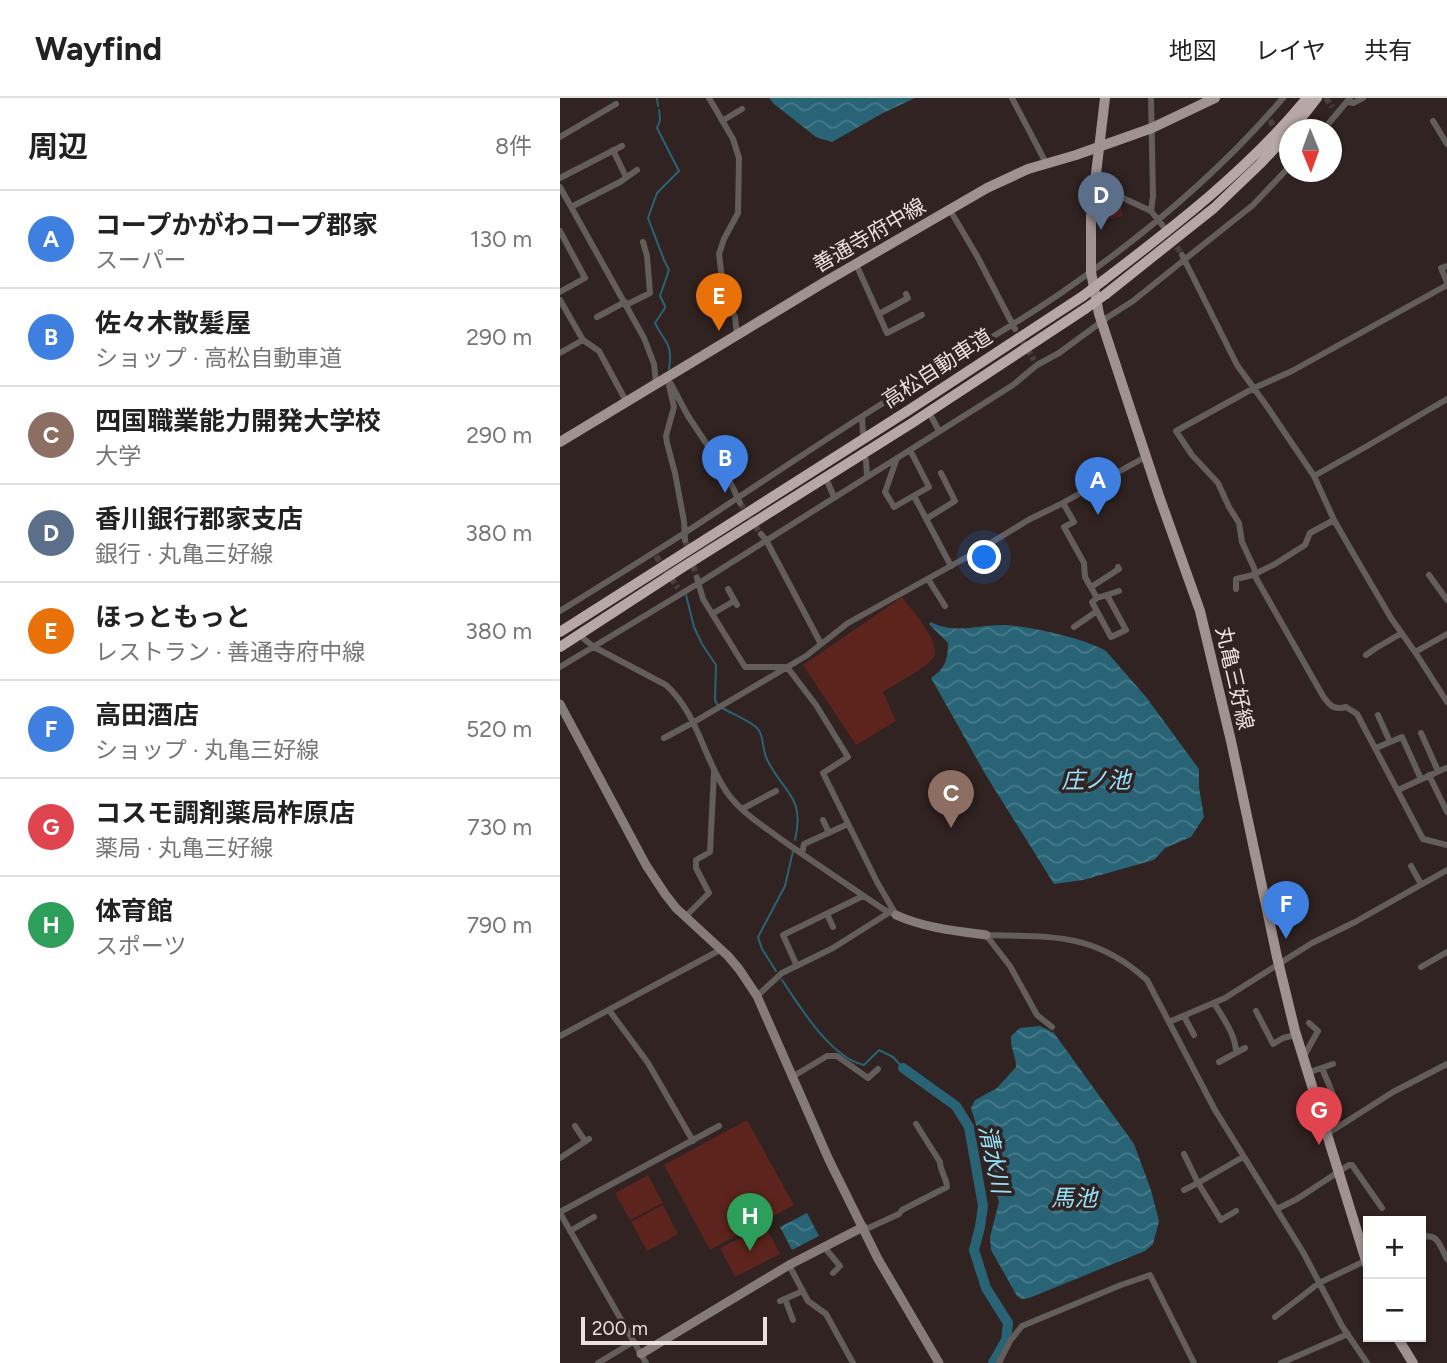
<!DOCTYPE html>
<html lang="ja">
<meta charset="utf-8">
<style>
body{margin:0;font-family:Figtree,"Noto Sans JP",sans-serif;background:#f2f2f2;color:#222}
.controls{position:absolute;right:21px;bottom:21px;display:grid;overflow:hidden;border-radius:0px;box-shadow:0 2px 5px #0004}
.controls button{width:63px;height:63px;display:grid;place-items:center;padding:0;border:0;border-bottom:2px solid #e0e0e0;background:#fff;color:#222;font:35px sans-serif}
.compass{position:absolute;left:719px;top:21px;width:63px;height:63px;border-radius:50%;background:#fff;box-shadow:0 2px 5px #0004;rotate:179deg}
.scale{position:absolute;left:21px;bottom:18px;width:186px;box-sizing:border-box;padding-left:7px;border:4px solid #e9e0df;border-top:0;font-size:19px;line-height:24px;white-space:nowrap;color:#e9e0df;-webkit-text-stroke:5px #302321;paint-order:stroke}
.you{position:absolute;left:425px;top:460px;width:24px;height:24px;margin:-18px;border:5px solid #fff;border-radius:50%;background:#1a73e8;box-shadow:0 0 0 10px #1a73e833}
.badge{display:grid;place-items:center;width:46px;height:46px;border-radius:50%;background:#d93025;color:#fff;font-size:23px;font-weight:700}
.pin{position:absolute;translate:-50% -58px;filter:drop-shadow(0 2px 4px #0008)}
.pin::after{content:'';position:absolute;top:37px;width:24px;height:21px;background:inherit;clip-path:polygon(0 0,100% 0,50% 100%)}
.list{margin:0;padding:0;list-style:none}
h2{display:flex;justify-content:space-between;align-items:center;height:91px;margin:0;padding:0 28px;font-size:30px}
h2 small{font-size:23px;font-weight:400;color:#767676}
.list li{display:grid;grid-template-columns:46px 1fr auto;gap:21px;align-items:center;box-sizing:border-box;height:98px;padding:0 28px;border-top:2px solid #e0e0e0}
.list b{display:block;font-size:26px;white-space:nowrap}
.list p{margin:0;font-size:23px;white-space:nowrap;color:#767676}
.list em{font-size:23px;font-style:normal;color:#767676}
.map{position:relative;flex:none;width:887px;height:1265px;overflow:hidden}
header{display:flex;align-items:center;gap:42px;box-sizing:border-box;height:98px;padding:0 35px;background:#fff;border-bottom:2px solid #e0e0e0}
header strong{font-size:33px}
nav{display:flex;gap:38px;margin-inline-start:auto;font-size:24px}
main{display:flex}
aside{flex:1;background:#fff}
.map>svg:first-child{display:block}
.cemetery{fill:url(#cemetery-stones)}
.pitch{fill:#5d241d}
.water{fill:url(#water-waves)}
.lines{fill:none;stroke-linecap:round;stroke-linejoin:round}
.stream{stroke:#286476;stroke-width:2}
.river{stroke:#286476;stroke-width:10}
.street-tunnel{stroke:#4c3f3e;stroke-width:6;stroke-dasharray:6 3;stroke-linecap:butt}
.street{stroke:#635d5c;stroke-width:6}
.secondary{stroke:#857b79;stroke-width:9}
.primary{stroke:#a09290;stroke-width:10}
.highway{stroke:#b7a7a5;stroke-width:10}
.highway-bridge{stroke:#b7a7a5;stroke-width:10}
.labels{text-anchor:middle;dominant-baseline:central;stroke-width:7;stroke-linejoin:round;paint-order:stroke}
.street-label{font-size:21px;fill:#e9e0df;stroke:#302321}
.water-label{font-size:23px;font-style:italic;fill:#94e3fd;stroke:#302321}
</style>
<header>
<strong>Wayfind</strong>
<nav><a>地図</a><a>レイヤ</a><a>共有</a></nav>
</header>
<main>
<aside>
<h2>周辺<small>8件</small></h2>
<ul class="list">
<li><span class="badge" style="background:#3f7fe0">A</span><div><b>コープかがわコープ郡家</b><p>スーパー</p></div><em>130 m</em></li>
<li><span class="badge" style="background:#3f7fe0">B</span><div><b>佐々木散髪屋</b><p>ショップ · 高松自動車道</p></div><em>290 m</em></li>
<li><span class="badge" style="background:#8d6e63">C</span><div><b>四国職業能力開発大学校</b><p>大学</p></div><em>290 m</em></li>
<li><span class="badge" style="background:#5c6f8a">D</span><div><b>香川銀行郡家支店</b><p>銀行 · 丸亀三好線</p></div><em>380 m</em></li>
<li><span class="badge" style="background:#e8710a">E</span><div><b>ほっともっと</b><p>レストラン · 善通寺府中線</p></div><em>380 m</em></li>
<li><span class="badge" style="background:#3f7fe0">F</span><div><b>高田酒店</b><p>ショップ · 丸亀三好線</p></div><em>520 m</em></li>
<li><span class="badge" style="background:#e0444e">G</span><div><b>コスモ調剤薬局柞原店</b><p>薬局 · 丸亀三好線</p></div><em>730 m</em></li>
<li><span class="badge" style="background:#2e9e5b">H</span><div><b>体育館</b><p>スポーツ</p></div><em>790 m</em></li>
</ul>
</aside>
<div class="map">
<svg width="887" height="1265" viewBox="0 0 887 1265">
<defs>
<pattern id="cemetery-stones" width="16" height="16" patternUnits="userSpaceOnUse" patternTransform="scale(1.75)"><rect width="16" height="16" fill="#5d241d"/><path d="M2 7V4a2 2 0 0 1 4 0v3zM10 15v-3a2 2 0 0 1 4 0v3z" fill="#74443d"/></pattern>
<pattern id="water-waves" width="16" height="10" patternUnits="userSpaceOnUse" patternTransform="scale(1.75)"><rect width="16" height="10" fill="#286476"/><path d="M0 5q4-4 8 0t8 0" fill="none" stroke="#477a89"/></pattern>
</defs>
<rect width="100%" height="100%" fill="#302321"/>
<!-- cemetery -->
<path class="cemetery" d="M 548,96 L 559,102 L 563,118 L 546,122 L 536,123 L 538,102 Z"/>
<!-- pitch -->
<path class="pitch" d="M 342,499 C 351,511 383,546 373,560 C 366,570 335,586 323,594 L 336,623 L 296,647 L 243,567 Z
M 187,1022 L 234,1107 L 150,1152 L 104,1067 Z
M 88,1077 L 103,1105 L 70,1122 L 55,1095 Z
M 103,1107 L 118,1136 L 87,1153 L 71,1124 Z
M 205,1127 L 220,1156 L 175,1179 L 160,1150 Z"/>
<!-- water -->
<path class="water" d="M 209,0 L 355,0 L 323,15 L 272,44 L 256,39 L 214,6 Z
M 371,524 C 395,537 420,526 446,527 C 471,529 524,540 546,553 L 586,599 L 639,671 L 639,689 L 644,719 L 631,739 L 605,750 L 594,762 L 523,782 L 494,786 L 427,679 L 371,580 C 385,571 388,561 388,545 L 369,526 Z
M 480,928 L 494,935 L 574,1046 L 591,1092 L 599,1123 L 593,1146 L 585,1153 L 469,1200 L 462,1201 L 457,1198 L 431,1152 L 430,1139 L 439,1104 L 411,1010 L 415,1002 L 437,990 L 456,969 C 456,958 450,950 451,938 L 460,930 Z
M 247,1115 L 259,1138 L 232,1152 L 220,1129 Z"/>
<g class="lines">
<!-- stream -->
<path class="stream" d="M 97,0 L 98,8
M 99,12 L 100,22 L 97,30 L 119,73 L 97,95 L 88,120 L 104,162 L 109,172 L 100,198 L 105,208 L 105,210 L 95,225 C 105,246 113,244 109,271
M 126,497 L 134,529 L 142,546 L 156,567 L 155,602 L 158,608
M 162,610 C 173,616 186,621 196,629 C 204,636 202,649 206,659 C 221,694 246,696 235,742
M 216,873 L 202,851 L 198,839 L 225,788 L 233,753
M 222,882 C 240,909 271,960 304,967 L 319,952 L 333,959 L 343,970"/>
<!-- river -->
<path class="river" d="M 343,970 L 396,1008 L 409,1029 L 423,1108 L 420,1129 L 414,1152 L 426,1190 L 448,1225 L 446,1242 L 433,1265"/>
<!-- street-tunnel -->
<path class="street-tunnel" d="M 766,0 L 772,9
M 710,22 L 730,57
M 612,141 L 622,157
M 458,236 L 474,262
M 180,405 L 201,436
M 125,442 L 137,480
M 96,458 L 118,490"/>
<!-- street -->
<path class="street" d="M 149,0 L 173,41 L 179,60 L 178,115 L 164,141 L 159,156 L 164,197 L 175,219 L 177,237
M 452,0 L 486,65
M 788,4 L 793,5 L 803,0
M 162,23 L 182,11
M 873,23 L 887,46
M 763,32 L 790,0
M 0,39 L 56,6
M 53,52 L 66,79
M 0,80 L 62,48
M 535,87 L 591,113 L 603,128
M 0,89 L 84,240 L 94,266 L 96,285
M 11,109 L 60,84 L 77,72
M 390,112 L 417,158 L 455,231
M 591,113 L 593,98 L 591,0
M 0,133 L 25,180 L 0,194
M 622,157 L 677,267 L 706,307 L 754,378 L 774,422 L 790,450 L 831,520 L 855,554 L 887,604
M 296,166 L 327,235 L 362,217
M 887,168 L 881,170 L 887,184
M 887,187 L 732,273 L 694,290 L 616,333 L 632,357 L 658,385 L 669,409 L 679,425 L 682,444 L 694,470 L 696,480 L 763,598 C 770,608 773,612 786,609 L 797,616 L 863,741 L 887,747
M 0,202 L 23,242 L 39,253 L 66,303
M 66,207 L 90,195 L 87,158 L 83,144
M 319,216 L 348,200 L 346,196
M 37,219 L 65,204
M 0,255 L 23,242
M 107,278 L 114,309 L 106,338 L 107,345 L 115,375 L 124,423 L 125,442
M 111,286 L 128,318 L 166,375 L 180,405
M 302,319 L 303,335
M 372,320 L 379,333
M 337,360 L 325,394 L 334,409 L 369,389 L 350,352
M 306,362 L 307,379
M 754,378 L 809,347 L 887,301
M 268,385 L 274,399
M 354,398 L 391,468
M 503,405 L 514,424 L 504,429 L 524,465 L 525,479 L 537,500 L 559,493
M 366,421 L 395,403 L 381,375
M 201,436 L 206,442 L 261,546
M 869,477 L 887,502
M 137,480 L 143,501 L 185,569 L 224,569
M 368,481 L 385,508
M 531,489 L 559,471 L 558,469
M 168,491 L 177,507
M 676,491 L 676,481 L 693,477 L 715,466 L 745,447 L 750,435 L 774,422
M 537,500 L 532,504 L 551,539 L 566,532 L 547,497
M 0,513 C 42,487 84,461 126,434 C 201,385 275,334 352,287 C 402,257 453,228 501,195 C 581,140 659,75 723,0
M 152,516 L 174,503
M 514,529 L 537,513
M 24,541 L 34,549 L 106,587 C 138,616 143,659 166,693 C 180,714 202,727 222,742 C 255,765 289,788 323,811 L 336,817
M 855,554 L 887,536
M 806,557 L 816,550 L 842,535
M 0,569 L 139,485 L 453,287 L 477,267 L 499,255 L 548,219 L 573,203 L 624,162 L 693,107 L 730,68
M 227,569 L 256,607 L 288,659 L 263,675 L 317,784 L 335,815
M 818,617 L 830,644
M 861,635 L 878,673
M 104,640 L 134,624 L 246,558 L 288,525 L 416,454 L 470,421 L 499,407 L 587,358
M 816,650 L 842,639 L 861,681
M 869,677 L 887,714
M 838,692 L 886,670
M 182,711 L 216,693
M 263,722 L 269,735
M 242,756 L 244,746 L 288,726
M 851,768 L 861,786
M 267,816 L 273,829
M 125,819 L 149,795 L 136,770 L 136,762 L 150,754 L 154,674
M 426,837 C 492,839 534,834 587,882 L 655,1012 L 743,1154 L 782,1228 L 807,1265
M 426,837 L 450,868 L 477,917 L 492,929
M 237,868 L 223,837 L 303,798
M 861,869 L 887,854
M 197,898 L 222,875 L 273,850 L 330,814
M 654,905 C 663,920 676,937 676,955
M 49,912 L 88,965 L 133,1043
M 696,913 L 713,946 L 723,940 L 736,937
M 624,918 L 634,937
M 609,924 L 665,900 L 752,845 L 795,824 L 887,772
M 0,938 L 162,851
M 744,958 L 758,933 L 749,925
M 659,964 L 685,950
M 762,970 L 774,999
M 747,975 L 773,966
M 232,979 L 267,958 L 277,958 L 308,980 L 318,971
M 15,1028 L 25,1043
M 767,1036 L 833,994 L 887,966
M 0,1060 L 29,1041
M 624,1092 L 638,1085 L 624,1056
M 717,1111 L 737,1101 L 789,1067 L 792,1067 L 822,1110
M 676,1113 L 661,1122 L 638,1085 L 683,1059
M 0,1114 L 159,1028
M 0,1115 L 86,1265
M 304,1132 L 339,1116 L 342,1112 L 387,1089 C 387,1081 380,1073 380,1064 L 356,1026
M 10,1133 L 34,1119
M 861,1139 C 879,1135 879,1147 887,1161
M 264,1149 L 280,1168 L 273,1175
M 229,1167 L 248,1203 L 266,1216 L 293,1265
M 225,1201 L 233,1222
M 220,1203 L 243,1193
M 715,1219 L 759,1185 L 807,1162
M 38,1265 L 73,1244
M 439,1265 L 450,1243 L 462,1228 L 561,1187 L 590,1177 L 634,1265
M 721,1265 L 788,1236"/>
<!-- secondary -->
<path class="secondary" d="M 0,606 L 86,767 L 105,796 L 116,810 L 168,858 L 179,871 L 197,898 L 269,1062 L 318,1161 L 379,1265
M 336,817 C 365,830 395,833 426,837
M 81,1256 L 229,1167 L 303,1129"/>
<!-- primary -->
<path class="primary" d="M 545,0 L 531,118 L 531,174 L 539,216 L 599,398 L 640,513 L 671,643 L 717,859 L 735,933 L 808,1169
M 0,344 L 263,185 L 427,90 L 468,71 L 516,57 L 592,30 L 655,0
M 837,1239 L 853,1265"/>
<!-- highway -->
<path class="highway" d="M 732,32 L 757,0
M 544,182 C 616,127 689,71 747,0
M 546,196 L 654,110 L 700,66 L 730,34
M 0,534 L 349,312 L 523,198
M 0,549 L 123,469 L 352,325 L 525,211"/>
<!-- highway-bridge -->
<path class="highway-bridge" d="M 523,198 L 544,182
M 525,211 L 546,196"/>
</g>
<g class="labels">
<!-- street labels -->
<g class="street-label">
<text transform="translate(309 137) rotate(-30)">善通寺府中線</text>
<text transform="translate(377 270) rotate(-33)">高松自動車道</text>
<text transform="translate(675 580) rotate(77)">丸亀三好線</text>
</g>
<!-- water labels -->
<g class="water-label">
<text x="536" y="682">庄ノ池</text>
<text transform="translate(434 1061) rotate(78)">清水川</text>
<text x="514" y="1100">馬池</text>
</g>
</g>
</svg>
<div class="controls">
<button>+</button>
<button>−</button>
</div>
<svg class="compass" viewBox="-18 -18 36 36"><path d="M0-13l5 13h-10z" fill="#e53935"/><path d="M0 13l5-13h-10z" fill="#767676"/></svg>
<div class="scale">200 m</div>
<div class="you"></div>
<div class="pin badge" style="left:538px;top:417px;background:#3f7fe0">A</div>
<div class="pin badge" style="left:165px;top:395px;background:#3f7fe0">B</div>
<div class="pin badge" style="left:391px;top:730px;background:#8d6e63">C</div>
<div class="pin badge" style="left:541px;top:132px;background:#5c6f8a">D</div>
<div class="pin badge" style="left:159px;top:233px;background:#e8710a">E</div>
<div class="pin badge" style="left:726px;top:841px;background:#3f7fe0">F</div>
<div class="pin badge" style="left:759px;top:1047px;background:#e0444e">G</div>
<div class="pin badge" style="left:190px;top:1153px;background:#2e9e5b">H</div>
</div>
</main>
